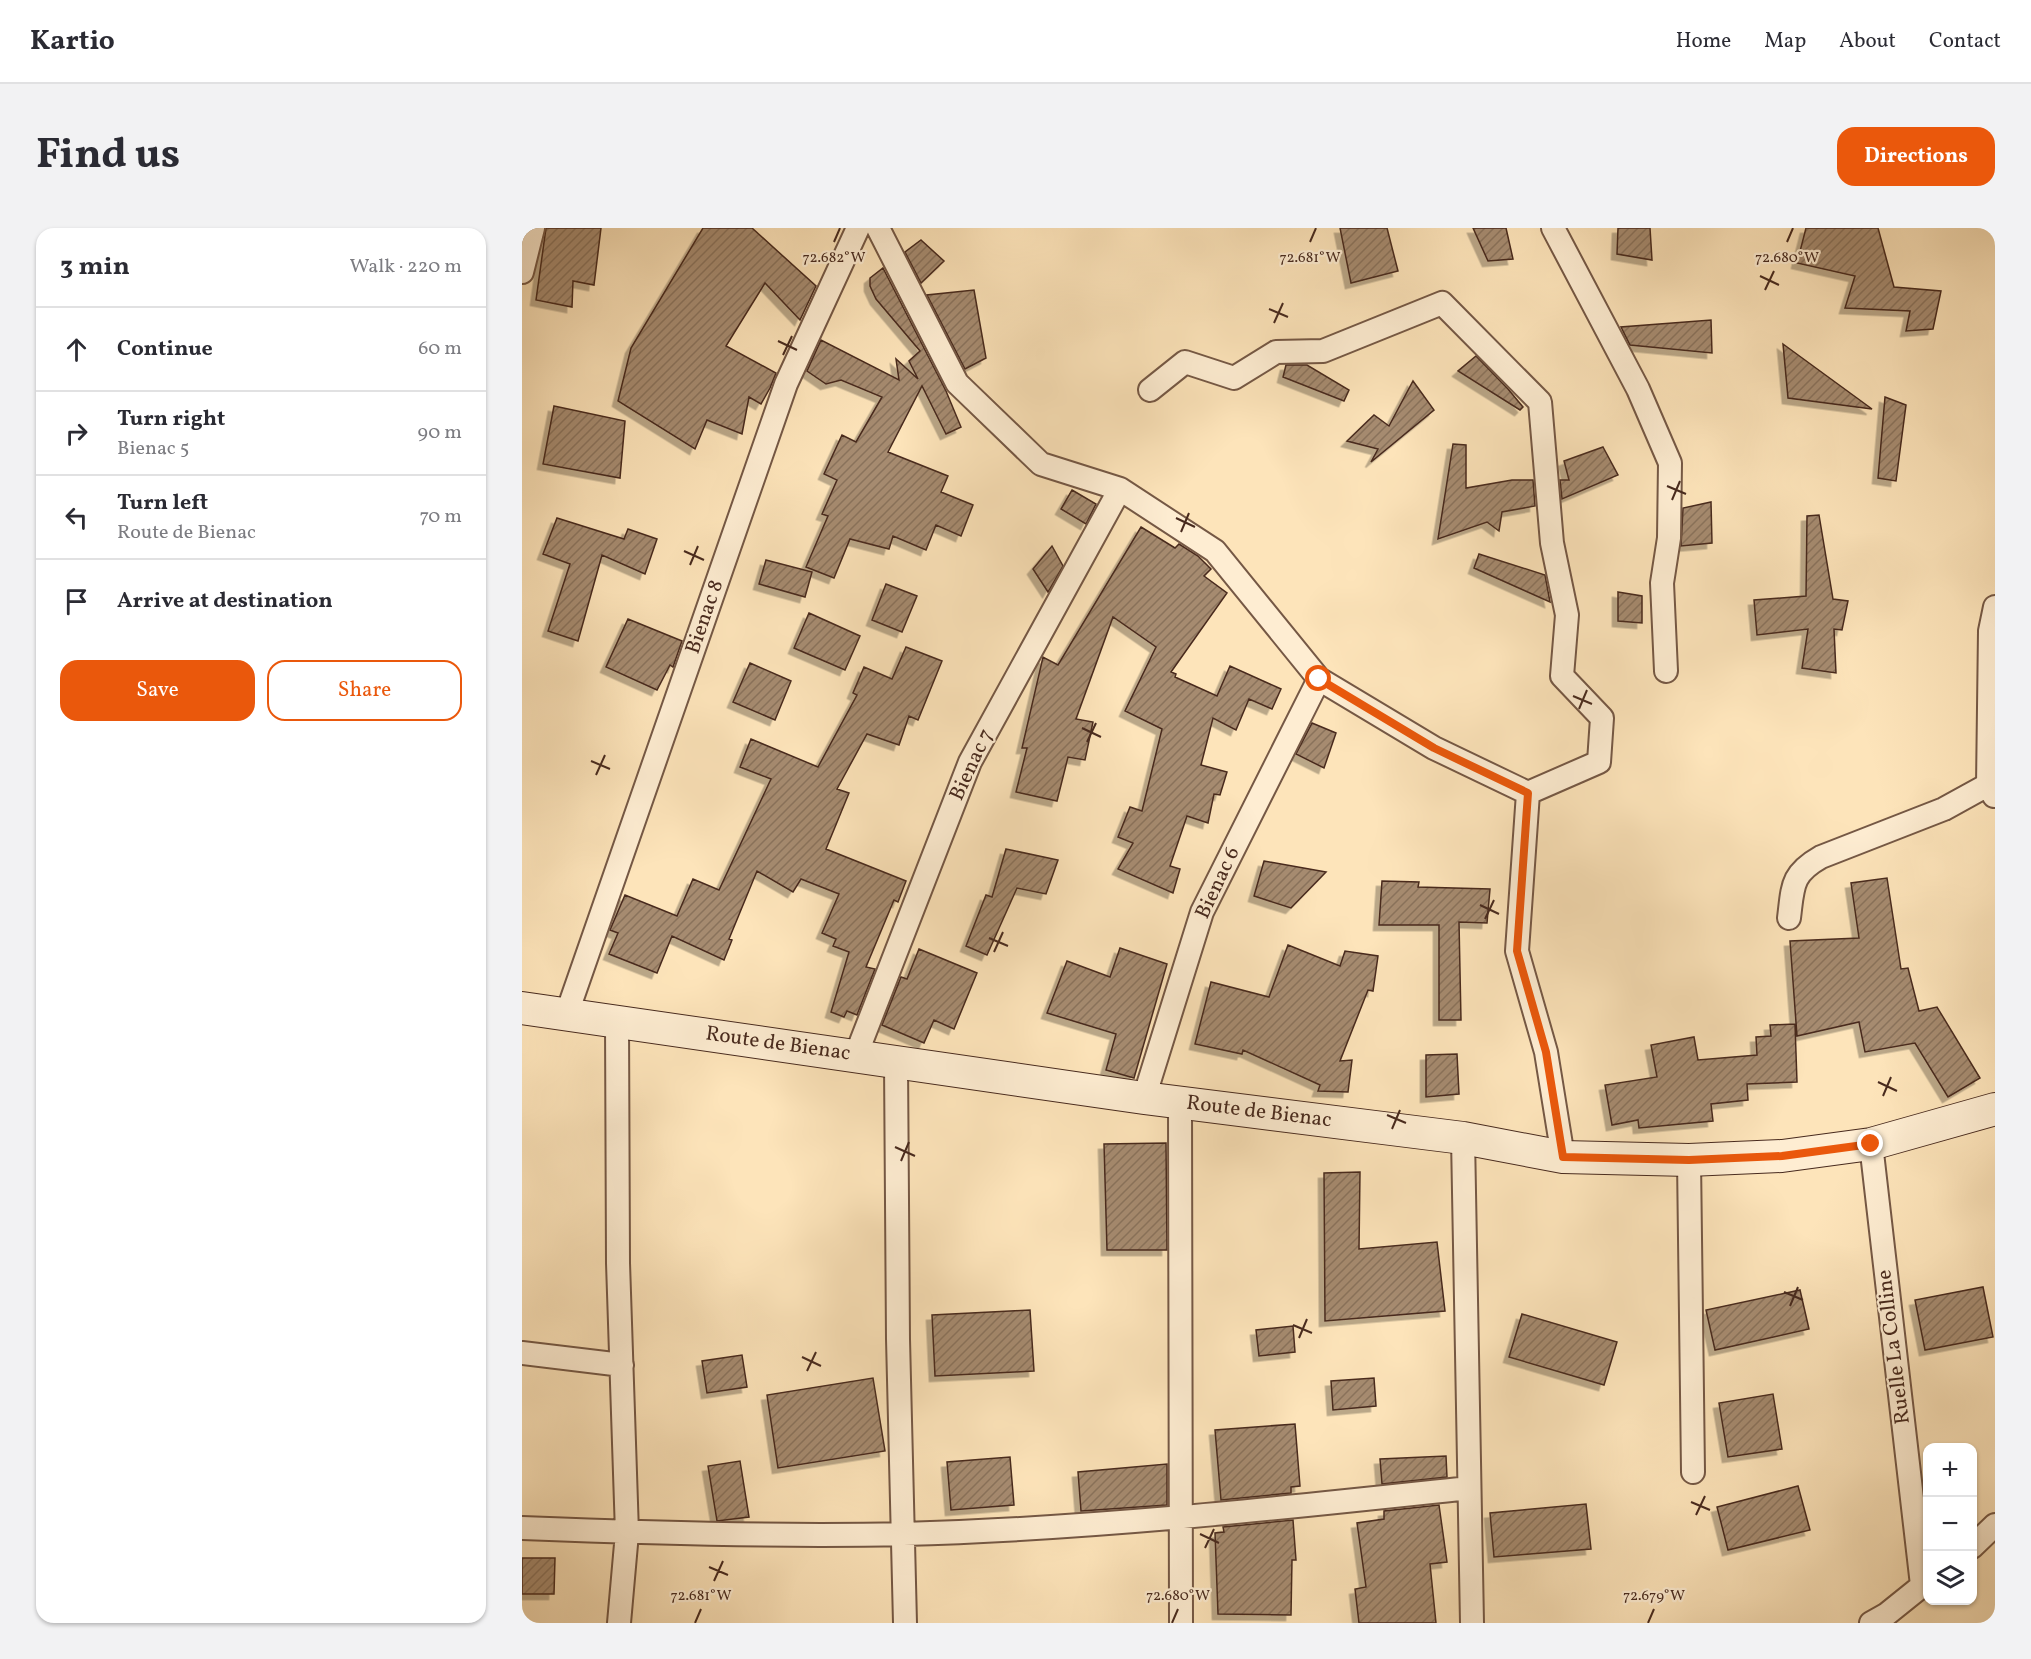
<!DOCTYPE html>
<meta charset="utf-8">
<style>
body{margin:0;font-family:Vollkorn,serif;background:#f2f2f3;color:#2b2b33}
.controls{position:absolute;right:18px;bottom:18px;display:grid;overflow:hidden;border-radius:12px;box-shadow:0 2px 4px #0004}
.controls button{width:54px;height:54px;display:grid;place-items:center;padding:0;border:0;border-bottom:2px solid #e1e1e2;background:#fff;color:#2b2b33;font:30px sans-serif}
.stop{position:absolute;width:18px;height:18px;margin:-14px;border:4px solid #ea580c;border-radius:50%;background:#fff}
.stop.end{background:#ea580c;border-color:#fff;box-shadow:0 2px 6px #0008}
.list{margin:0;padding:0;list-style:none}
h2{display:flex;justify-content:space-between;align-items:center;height:78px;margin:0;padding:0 24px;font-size:26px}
h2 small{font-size:20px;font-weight:400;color:#7c7c81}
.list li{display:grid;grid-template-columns:39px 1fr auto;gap:18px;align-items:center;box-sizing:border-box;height:84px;padding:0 24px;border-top:2px solid #e1e1e2}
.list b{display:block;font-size:22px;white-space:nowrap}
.list p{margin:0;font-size:20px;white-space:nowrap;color:#7c7c81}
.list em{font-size:20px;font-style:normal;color:#7c7c81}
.actions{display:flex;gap:12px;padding:18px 24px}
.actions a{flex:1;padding:14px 0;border:2px solid #ea580c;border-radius:18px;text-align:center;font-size:21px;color:#ea580c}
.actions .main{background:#ea580c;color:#fff}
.icon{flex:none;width:33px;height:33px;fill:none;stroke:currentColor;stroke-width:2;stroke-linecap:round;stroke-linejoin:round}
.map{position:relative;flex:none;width:1473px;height:1395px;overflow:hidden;border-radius:18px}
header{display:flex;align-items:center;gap:36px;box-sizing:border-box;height:84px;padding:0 30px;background:#fff;border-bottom:2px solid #e1e1e2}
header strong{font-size:28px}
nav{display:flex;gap:33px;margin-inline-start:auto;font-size:21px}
.intro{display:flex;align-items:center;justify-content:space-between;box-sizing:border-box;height:144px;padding:0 36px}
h1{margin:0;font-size:42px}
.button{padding:15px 27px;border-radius:18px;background:#ea580c;color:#fff;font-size:21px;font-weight:700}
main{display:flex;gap:36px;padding:0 36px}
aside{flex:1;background:#fff;border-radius:18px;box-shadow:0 2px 4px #0004}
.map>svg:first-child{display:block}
.building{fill:url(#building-hatch);stroke:#482a1e;stroke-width:1.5;filter:url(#shadow)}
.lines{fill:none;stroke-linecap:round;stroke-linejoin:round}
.street-casing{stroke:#755845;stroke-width:26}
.secondary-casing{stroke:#482a1e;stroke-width:34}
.street{stroke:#feedd2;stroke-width:22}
.secondary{stroke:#feedd2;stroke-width:32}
.route{stroke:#ea580c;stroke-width:8}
.ticks{fill:none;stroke:#482a1e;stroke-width:2}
.labels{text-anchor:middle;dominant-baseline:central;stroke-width:4.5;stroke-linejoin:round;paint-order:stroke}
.street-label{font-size:21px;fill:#482a1e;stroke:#feedd2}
.ticks-label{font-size:15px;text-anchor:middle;fill:#482a1e;stroke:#feedd2;stroke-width:4.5;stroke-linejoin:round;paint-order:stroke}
</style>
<header>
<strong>Kartio</strong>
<nav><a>Home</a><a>Map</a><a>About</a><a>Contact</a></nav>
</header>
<div class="intro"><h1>Find us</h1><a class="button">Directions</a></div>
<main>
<aside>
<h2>3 min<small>Walk · 220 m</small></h2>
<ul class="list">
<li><svg class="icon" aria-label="ahead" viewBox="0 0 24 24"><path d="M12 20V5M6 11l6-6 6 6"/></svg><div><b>Continue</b></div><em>60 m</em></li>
<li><svg class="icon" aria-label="right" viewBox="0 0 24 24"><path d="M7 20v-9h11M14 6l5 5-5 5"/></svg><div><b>Turn right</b><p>Bienac 5</p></div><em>90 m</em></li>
<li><svg class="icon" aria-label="left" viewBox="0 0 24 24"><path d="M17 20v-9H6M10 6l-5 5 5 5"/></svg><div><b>Turn left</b><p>Route de Bienac</p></div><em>70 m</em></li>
<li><svg class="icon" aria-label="arrive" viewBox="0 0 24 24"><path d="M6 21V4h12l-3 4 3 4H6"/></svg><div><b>Arrive at destination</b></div></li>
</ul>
<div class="actions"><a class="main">Save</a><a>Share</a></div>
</aside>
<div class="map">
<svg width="1473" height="1395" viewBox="0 0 1473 1395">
<defs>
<pattern id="building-hatch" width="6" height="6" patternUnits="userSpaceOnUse" patternTransform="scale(1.5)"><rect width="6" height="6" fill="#a68b6f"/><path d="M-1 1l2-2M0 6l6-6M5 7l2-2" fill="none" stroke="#89725b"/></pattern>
<filter id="shadow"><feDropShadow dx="-5.5" dy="5.5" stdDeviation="0" flood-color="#0004"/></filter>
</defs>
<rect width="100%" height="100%" fill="#fde4ba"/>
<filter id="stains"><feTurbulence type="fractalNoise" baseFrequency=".00333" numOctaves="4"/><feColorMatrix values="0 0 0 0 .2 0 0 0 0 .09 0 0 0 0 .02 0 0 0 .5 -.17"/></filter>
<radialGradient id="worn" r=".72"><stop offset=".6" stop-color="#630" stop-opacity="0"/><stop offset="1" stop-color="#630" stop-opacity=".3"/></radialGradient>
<!-- building -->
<path class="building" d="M 24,0 L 79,0 L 72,57 L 51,53 L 50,79 L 14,72 Z
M 181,0 L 230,0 L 294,58 L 278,92 L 243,55 L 204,118 L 254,145 L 248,160 L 239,176 L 227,169 L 220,206 L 185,192 L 173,221 L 96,173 L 109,120 Z
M 818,0 L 865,0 L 876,43 L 829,55 Z
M 951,0 L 984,0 L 991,31 L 966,33 Z
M 1096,0 L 1128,0 L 1130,32 L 1095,26 Z
M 1284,0 L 1356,0 L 1372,59 L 1419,63 L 1411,101 L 1384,103 L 1388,83 L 1323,80 L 1333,48 L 1275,35 Z
M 399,12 L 422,33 L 399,55 L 383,24 Z
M 361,40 L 424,163 L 439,199 L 424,206 L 400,158 L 366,224 L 426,248 L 419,264 L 451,277 L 439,308 L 414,297 L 404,322 L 371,308 L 367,321 L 328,311 L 312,350 L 284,339 L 306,288 L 300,286 L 315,252 L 302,246 L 320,207 L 334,214 L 360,169 L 319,152 L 304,156 L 285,143 L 299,112 L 377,152 L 374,131 L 396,151 L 387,133 L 398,123 L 354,71 L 348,58 L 348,50 Z
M 452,62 L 464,130 L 443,141 L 405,67 Z
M 1189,92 L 1190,125 L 1108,117 L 1099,99 Z
M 1261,116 L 1350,181 L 1266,170 Z
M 954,128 L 986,161 L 1001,179 L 998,182 L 936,143 Z
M 764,137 L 785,137 L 827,162 L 822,173 L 761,149 Z
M 891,153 L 912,182 L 849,234 L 856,221 L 825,213 L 852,187 L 867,198 Z
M 1363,169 L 1384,177 L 1374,253 L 1356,250 Z
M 32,178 L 103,193 L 98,250 L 21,236 Z
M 931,216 L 944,217 L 944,260 L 990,252 L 1011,252 L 1013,278 L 980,284 L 977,303 L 965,294 L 916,311 Z
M 1081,219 L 1096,247 L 1040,271 L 1038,252 L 1047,252 L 1042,233 Z
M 550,262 L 574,276 L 564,296 L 539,281 Z
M 1189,274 L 1190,315 L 1159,318 L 1161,280 Z
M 1297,287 L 1311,371 L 1326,373 L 1320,402 L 1312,401 L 1314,445 L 1280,440 L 1286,401 L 1235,407 L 1232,372 L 1284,368 L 1285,288 Z
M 35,290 L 102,311 L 106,301 L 135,311 L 123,346 L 80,327 L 56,413 L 26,403 L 48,336 L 21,326 Z
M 619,299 L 653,320 L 657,316 L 676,328 L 689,341 L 682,348 L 705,365 L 649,444 L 654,446 L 653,449 L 695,468 L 708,438 L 759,461 L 750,481 L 727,471 L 714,502 L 691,490 L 679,537 L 705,544 L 698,567 L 692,566 L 686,595 L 665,588 L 648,638 L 658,641 L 651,665 L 596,641 L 611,615 L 596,609 L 608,579 L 620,583 L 640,501 L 603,483 L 634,419 L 591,389 L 554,491 L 571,494 L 563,532 L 546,529 L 535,573 L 494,564 L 505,520 L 500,520 L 521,429 L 536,437 Z
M 530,318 L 541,338 L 526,364 L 511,341 Z
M 957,326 L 1023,347 L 1028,374 L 952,340 Z
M 244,332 L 290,344 L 283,369 L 237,356 Z
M 364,356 L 395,368 L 380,404 L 350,392 Z
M 1096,364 L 1120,368 L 1120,395 L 1096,393 Z
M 287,385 L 338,408 L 323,442 L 272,420 Z
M 106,391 L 160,413 L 151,439 L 148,437 L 135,462 L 84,439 Z
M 384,419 L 420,433 L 396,492 L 387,488 L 377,517 L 345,506 L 315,561 L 327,565 L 304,621 L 384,653 L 376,674 L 372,672 L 344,739 L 353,741 L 335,787 L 325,783 L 322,789 L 309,784 L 327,724 L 311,718 L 314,711 L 300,705 L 317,666 L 279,651 L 271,664 L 235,643 L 207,711 L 210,712 L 202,732 L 150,708 L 135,745 L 87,726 L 96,705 L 88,702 L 103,667 L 155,688 L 171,651 L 197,662 L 249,551 L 218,539 L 229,511 L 296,539 L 335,467 L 331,465 L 342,439 L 370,451 Z
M 228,435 L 269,453 L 253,492 L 211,474 Z
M 790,495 L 814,505 L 802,540 L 774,526 Z
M 484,621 L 536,632 L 524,666 L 495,660 L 465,727 L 444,718 L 464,667 L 470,669 Z
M 742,633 L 804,644 L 769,680 L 732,668 Z
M 1365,650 L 1379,741 L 1386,740 L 1397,783 L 1415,779 L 1458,850 L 1426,869 L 1393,815 L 1343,824 L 1337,794 L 1275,808 L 1268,713 L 1337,710 L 1329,655 Z
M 860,653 L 897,654 L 896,659 L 968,661 L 965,695 L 937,694 L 939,792 L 917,792 L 917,697 L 857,697 Z
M 766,717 L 818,738 L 823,723 L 856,728 L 851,763 L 846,762 L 818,833 L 830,832 L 826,864 L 796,863 L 798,857 L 721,822 L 720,826 L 673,816 L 689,754 L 747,769 Z
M 598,720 L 645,736 L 612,850 L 584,842 L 594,806 L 525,785 L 545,733 L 588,749 Z
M 397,721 L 455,745 L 432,801 L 412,792 L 402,815 L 360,797 L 379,749 L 385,751 Z
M 1273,796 L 1275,854 L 1225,856 L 1226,872 L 1189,876 L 1191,893 L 1117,900 L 1116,892 L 1090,897 L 1083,857 L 1135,849 L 1129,817 L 1172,809 L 1176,832 L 1235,827 L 1234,809 L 1249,808 L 1248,797 Z
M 935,826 L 937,866 L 904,869 L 904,827 Z
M 644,915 L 645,1022 L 585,1022 L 582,916 Z
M 838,944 L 837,1021 L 915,1014 L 923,1083 L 803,1093 L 802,945 Z
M 1461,1059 L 1471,1109 L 1403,1122 L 1393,1072 Z
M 1278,1062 L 1287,1101 L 1193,1122 L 1184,1082 Z
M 508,1082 L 512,1143 L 413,1148 L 410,1087 Z
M 1000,1086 L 1095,1114 L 1082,1157 L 987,1129 Z
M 771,1098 L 773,1124 L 737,1128 L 734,1102 Z
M 220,1127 L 225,1159 L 185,1165 L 180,1133 Z
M 351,1150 L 363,1223 L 256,1240 L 245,1167 Z
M 852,1150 L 854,1178 L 811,1182 L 809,1153 Z
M 1251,1166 L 1260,1221 L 1206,1229 L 1197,1175 Z
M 773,1196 L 778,1258 L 769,1259 L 769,1265 L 699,1272 L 693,1202 Z
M 924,1228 L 925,1249 L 860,1256 L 858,1231 Z
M 488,1229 L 492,1277 L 429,1282 L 425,1234 Z
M 218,1233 L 227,1289 L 195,1293 L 186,1238 Z
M 645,1236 L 645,1277 L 559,1283 L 556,1244 Z
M 1276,1258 L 1288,1302 L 1206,1322 L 1195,1279 Z
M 1064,1276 L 1069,1321 L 972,1329 L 968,1285 Z
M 917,1277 L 925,1334 L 908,1336 L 914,1395 L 837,1395 L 833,1361 L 844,1359 L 835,1295 L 862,1291 L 862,1283 Z
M 771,1292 L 774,1332 L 770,1332 L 769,1387 L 696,1386 L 693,1305 L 702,1304 L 701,1299 Z
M 0,1330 L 33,1330 L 32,1366 L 0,1366 Z"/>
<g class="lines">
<!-- street casing -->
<g class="street-casing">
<path id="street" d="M 356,0 L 435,155 L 519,236 L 598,261 L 693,323 L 797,451 L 912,520 L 1006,565 L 1077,534 L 1080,490 L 1040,448 L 1045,387 L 1030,315 L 1018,174 L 920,75 L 801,123 L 754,124 L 712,150 L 663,134 L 628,162
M 1031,0 L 1116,161 L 1148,235 L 1147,310 L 1140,355 L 1144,443
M 0,44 L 11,0
M 1006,565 L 995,723 L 1024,824 L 1041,929
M 1472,568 L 1466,557 L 1468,403 L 1473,379
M 1267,690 C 1271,658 1269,646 1299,629 L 1422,581 L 1473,553
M 45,785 L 264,156 L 336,0
M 95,793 L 96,1035 L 105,1305 L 97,1395
M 334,827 L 448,534 L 598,261
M 374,835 L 376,1111 L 383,1395
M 622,870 L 680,684 L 797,451
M 658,873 L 659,1395
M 941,910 L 950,1395
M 1349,916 L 1400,1357
M 1167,932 L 1171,1244
M 0,1125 L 100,1137
M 0,1300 C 127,1305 255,1309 381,1306 C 571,1301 759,1280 947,1260
M 1450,1319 L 1473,1297
M 1349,1395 L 1365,1386 L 1406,1353"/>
</g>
<!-- secondary casing -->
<g class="secondary-casing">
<path id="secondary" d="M 0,780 L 622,870 L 941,910 L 1041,929 L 1167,932 L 1260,928 L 1349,916 L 1473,881"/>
</g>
<!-- street -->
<use href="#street" class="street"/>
<!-- secondary -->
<use href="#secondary" class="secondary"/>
</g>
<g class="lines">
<!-- route -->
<path class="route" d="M 797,451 L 912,520 L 1006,565 L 995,723 L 1024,824 L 1041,929 L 1167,932 L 1260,928 L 1349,916"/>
</g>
<!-- ticks -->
<path class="ticks" d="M 312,14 L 318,0M 788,14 L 794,0M 1265,14 L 1271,0M 1238,48 L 1257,57M 1243,62 L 1252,43M 747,81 L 766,89M 752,95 L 761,75M 256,113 L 275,122M 261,127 L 270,108M 1145,258 L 1164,266M 1150,272 L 1158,253M 654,290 L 673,299M 659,304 L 667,285M 162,323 L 182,332M 168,337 L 176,318M 1051,468 L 1070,476M 1057,481 L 1065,462M 560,500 L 579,509M 565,514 L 574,495M 69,533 L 88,541M 74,547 L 83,527M 958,677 L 977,686M 963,691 L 972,672M 467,710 L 486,718M 472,724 L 481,704M 1356,854 L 1375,863M 1361,868 L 1369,849M 865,887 L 884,895M 870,901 L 878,882M 373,919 L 393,928M 379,933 L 387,914M 1262,1064 L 1281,1072M 1268,1078 L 1276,1059M 771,1097 L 790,1105M 777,1110 L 785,1091M 280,1129 L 299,1138M 285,1143 L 294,1124M 1169,1274 L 1188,1282M 1174,1287 L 1183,1268M 678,1306 L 697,1315M 683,1320 L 692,1301M 187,1339 L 206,1347M 192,1353 L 201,1333M 173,1395 L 179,1381M 650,1395 L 656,1381M 1126,1395 L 1132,1381"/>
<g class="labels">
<!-- street labels -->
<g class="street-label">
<text transform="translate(183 389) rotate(-71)">Bienac 8</text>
<text transform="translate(450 537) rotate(-65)">Bienac 7</text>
<text transform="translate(696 655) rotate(-65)">Bienac 6</text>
<text transform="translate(256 816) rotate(8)">Route de Bienac</text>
<text transform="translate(737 884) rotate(7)">Route de Bienac</text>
<text transform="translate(1372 1119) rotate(-97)">Ruelle La Colline</text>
</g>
</g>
<g class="ticks-label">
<text x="312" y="34">72.682°W</text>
<text x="788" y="34">72.681°W</text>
<text x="1265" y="34">72.680°W</text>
<text x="179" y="1372">72.681°W</text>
<text x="656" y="1372">72.680°W</text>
<text x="1132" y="1372">72.679°W</text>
</g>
<rect width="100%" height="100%" filter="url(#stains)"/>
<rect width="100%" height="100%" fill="url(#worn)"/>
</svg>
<div class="controls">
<button>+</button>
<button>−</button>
<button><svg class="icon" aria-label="layers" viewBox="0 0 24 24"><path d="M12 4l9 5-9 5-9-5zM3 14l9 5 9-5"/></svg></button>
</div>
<div class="stop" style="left:797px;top:451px"></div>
<div class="stop end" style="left:1349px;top:916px"></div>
</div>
</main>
